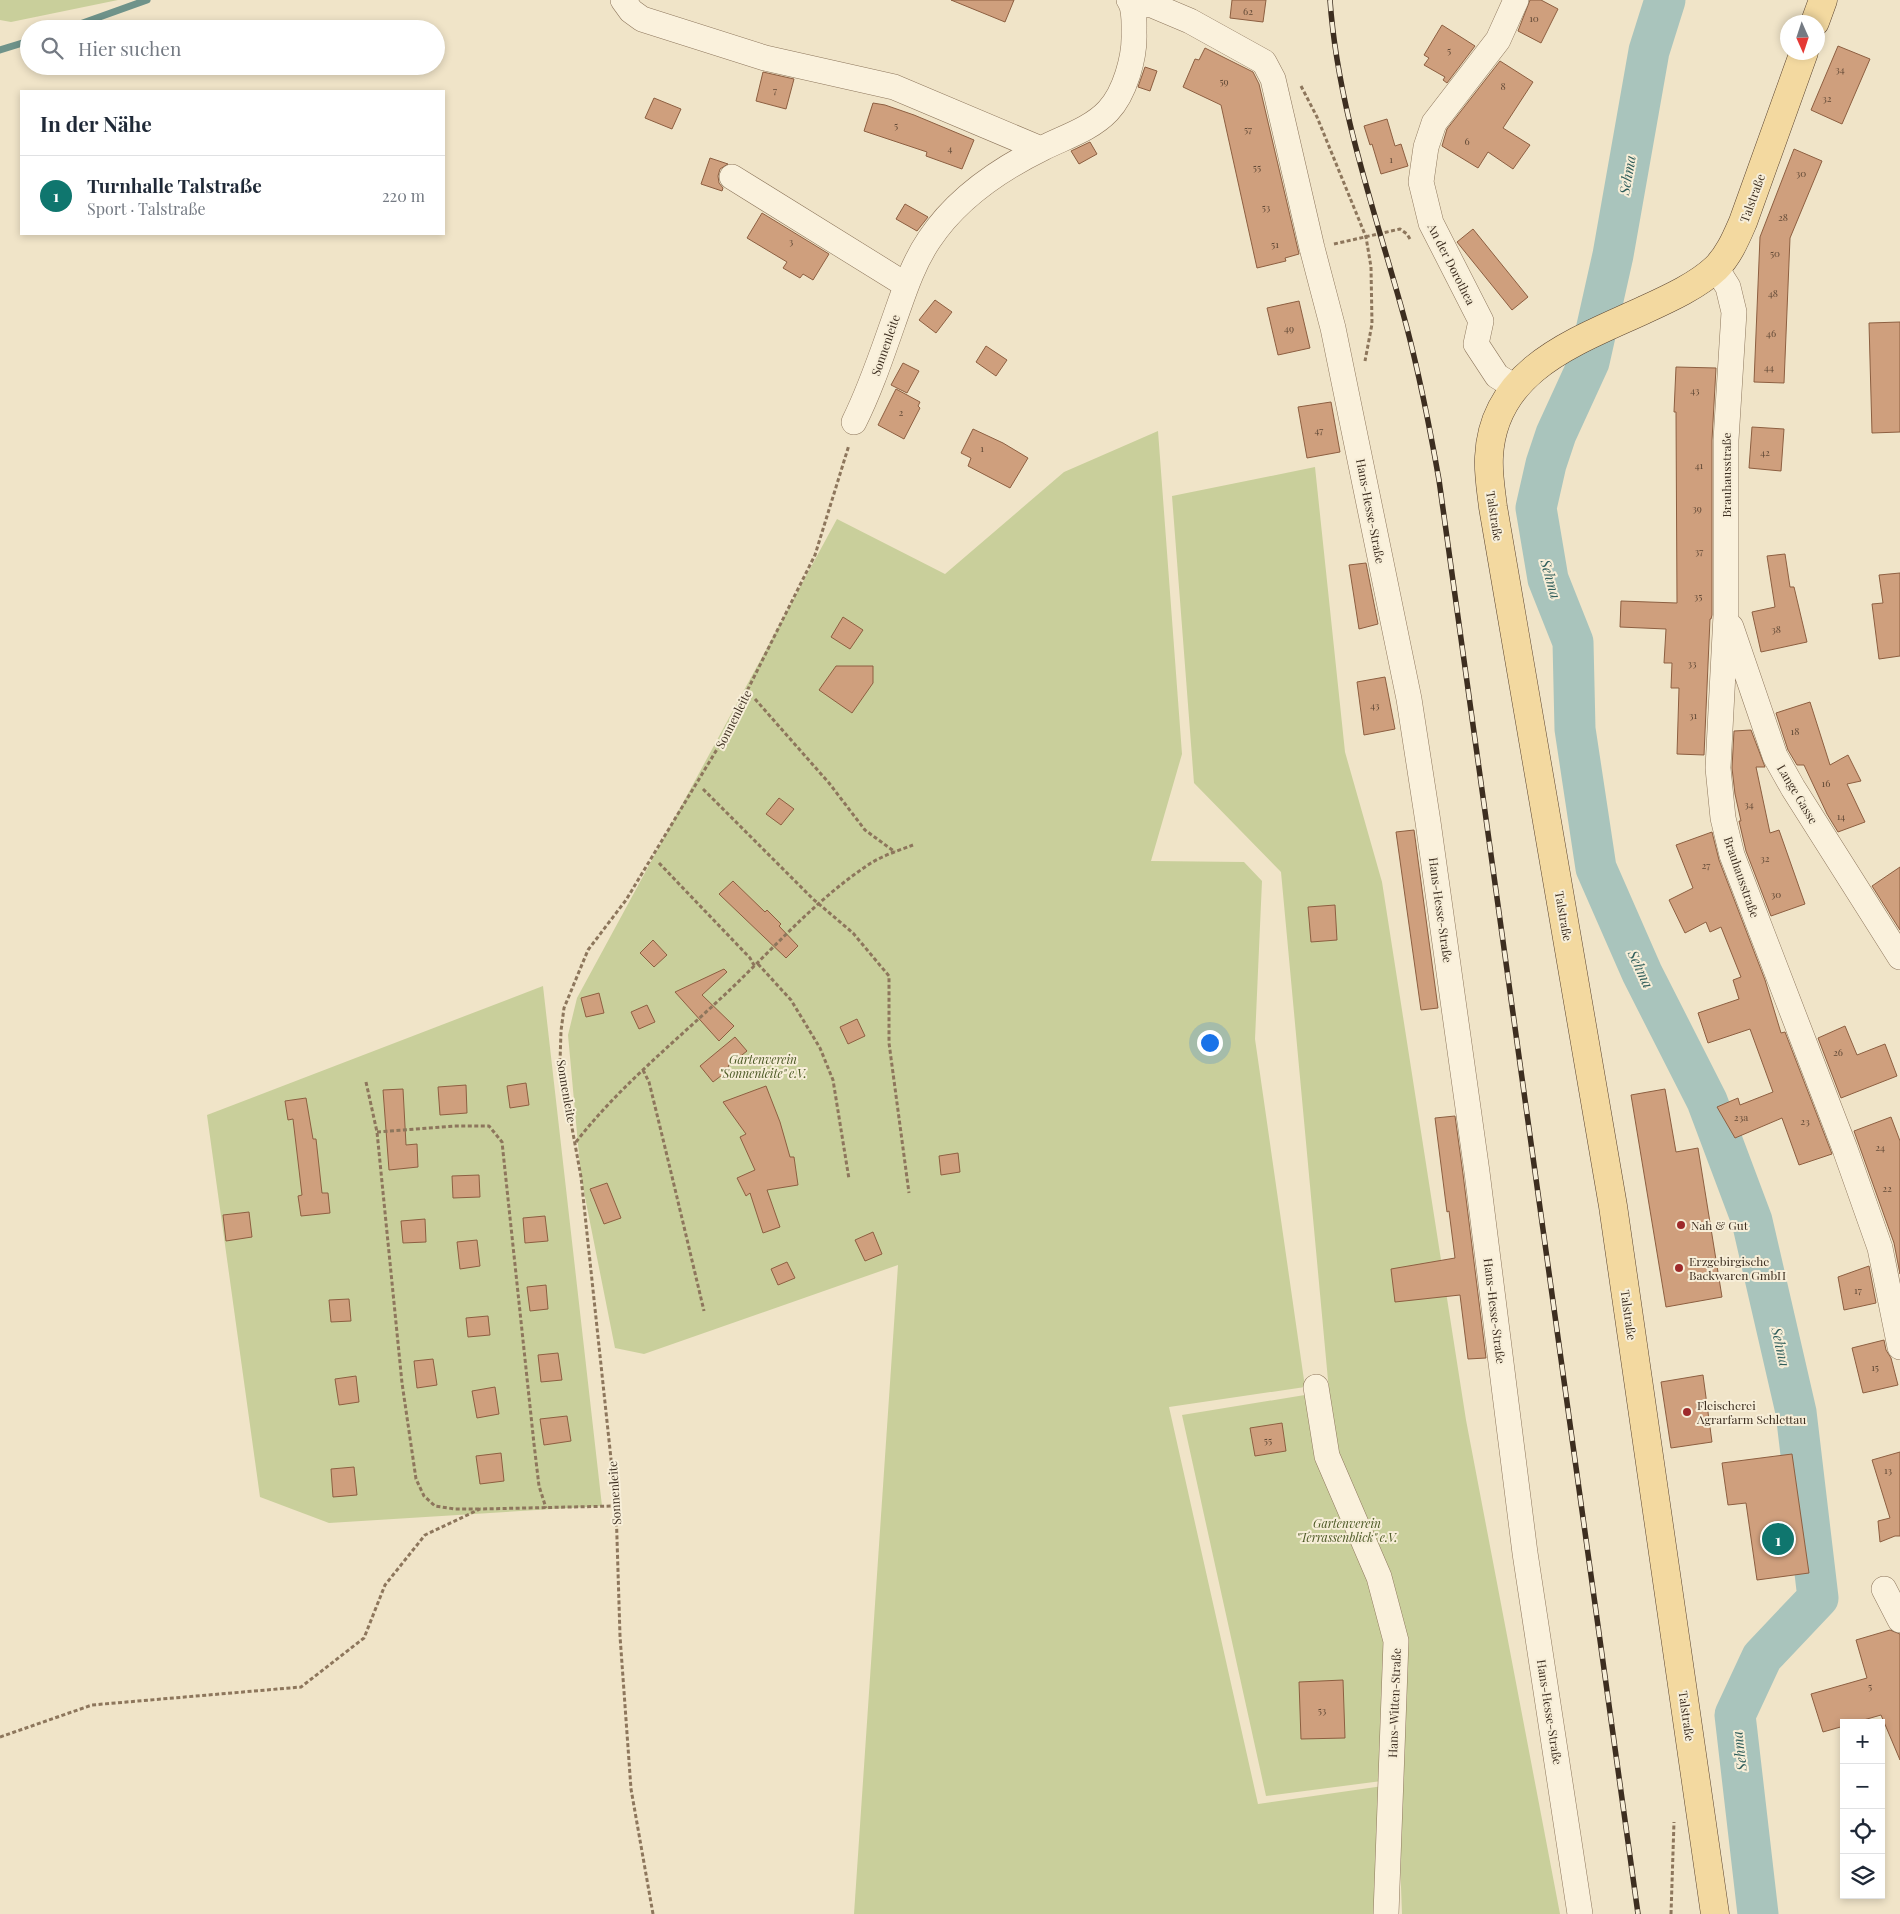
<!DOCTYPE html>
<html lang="de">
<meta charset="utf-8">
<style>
body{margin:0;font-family:"Playfair Display",serif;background:#f6f6f7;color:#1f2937}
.controls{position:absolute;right:15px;bottom:15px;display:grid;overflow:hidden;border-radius:0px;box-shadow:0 2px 8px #0003}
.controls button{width:45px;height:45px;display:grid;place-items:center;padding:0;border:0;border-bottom:1px solid #e0e1e3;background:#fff;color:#1f2937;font:25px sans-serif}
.compass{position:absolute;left:1780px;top:15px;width:45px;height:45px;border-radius:50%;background:#fff;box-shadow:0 2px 8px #0003;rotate:177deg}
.you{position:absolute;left:1209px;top:1042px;width:18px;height:18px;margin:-12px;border:4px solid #fff;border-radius:50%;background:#1a73e8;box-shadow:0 0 0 8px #1a73e833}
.badge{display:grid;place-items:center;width:32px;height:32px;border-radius:50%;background:#0f766e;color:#fff;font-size:16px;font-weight:700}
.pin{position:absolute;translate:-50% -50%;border:2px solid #fff;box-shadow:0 1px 5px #0006}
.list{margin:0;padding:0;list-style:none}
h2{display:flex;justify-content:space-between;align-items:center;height:65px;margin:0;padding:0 20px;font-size:21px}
h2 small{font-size:16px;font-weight:400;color:#747a83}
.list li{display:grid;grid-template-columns:32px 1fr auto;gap:15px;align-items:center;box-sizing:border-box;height:80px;padding:0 20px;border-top:1px solid #e0e1e3}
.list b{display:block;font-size:19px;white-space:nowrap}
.list p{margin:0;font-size:16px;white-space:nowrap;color:#747a83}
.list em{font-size:16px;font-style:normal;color:#747a83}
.icon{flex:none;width:28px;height:28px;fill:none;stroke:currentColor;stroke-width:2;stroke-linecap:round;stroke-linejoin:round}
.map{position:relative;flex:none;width:1900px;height:1914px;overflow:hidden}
.search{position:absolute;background:#fff;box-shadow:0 2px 8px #0003;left:20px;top:20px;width:425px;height:55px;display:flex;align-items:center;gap:12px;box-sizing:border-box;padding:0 18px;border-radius:28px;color:#747a83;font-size:19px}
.panel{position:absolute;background:#fff;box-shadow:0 2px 8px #0003;left:20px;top:90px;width:425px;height:145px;border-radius:0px}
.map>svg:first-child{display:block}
.green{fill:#c9cf9b}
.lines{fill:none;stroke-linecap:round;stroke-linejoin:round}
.stream{stroke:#6f938a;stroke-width:7}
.river{stroke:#a9c4bc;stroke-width:41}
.building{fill:#cf9f7d;stroke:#8d5f41}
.minor-casing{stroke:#8d765c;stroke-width:26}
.primary-casing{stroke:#5b4430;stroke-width:29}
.path{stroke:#8d765c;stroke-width:3;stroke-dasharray:4 2.5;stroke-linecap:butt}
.minor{stroke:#faf1dc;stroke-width:25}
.primary{stroke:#f3d9a0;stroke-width:28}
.rail-casing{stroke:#3d2e20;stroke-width:5.5}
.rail{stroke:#f7eed8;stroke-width:4;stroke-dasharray:11;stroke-linecap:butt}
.poi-dot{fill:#9e2a2b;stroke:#f7eed8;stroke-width:2}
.labels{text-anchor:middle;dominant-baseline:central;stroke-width:4;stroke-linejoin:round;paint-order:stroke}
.number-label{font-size:10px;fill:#624a37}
.street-label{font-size:12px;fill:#3d2e20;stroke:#f7eed8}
.park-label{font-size:12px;font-style:italic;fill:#4d5a26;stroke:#f7eed8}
.poi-label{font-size:12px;fill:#3d2e20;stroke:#f7eed8;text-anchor:start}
.water-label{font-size:14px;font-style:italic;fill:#2f5d5a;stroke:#f7eed8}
</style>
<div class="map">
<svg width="1900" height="1914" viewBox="0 0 1900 1914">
<rect width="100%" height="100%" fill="#f0e4c8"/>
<!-- green -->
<path class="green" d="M 0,0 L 118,0 L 11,22 L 0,20 Z
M 1158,431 L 1182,754 L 1151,861 L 1244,862 L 1262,881 L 1255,1039 L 1305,1387 L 1169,1407 L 1258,1804 L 1383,1786 L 1379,1914 L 854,1914 L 898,1265 L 644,1354 L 615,1348 L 581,1177 L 568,1035 L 577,998 L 837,519 L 945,574 L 1064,472 Z
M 1315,467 L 1345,752 L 1382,882 L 1466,1420 L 1560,1914 L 1402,1914 L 1397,1779 L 1266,1796 L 1182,1415 L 1329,1391 L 1281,872 L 1194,783 L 1172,496 Z
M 543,986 L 602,1506 L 329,1523 L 260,1497 L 207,1115 Z"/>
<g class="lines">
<!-- stream -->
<path class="stream" d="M 66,29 L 147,0
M 0,50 L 29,41"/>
<!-- river -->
<path class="river" d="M 1665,0 L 1649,51 L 1613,255 L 1589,362 L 1556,434 L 1546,464 L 1536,508 L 1548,579 L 1573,642 L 1575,729 L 1596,868 L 1642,973 L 1707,1101 L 1752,1221 L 1796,1412 L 1818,1598 L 1762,1657 L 1735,1715 L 1758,1914"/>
</g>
<!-- building -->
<path class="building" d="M 951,0 L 1014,0 L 1005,22 Z
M 1232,0 L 1266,0 L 1263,22 L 1230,18 Z
M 1530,0 L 1541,0 L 1558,9 L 1541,43 L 1518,31 Z
M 1442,25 L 1475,46 L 1447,83 L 1443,80 L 1445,77 L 1424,65 L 1429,58 L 1424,55 Z
M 1838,46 L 1870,59 L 1842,124 L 1811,110 Z
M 1205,48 L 1253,72 L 1259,84 L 1299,254 L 1285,258 L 1286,261 L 1257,268 L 1221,105 L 1183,87 L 1195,59 L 1199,60 Z
M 1500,61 L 1533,82 L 1503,128 L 1530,145 L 1513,169 L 1488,152 L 1478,168 L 1442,146 L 1447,129 Z
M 1145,67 L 1157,71 L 1150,91 L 1138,87 Z
M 763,72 L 794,79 L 786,109 L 756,101 Z
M 654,98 L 681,109 L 672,129 L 645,118 Z
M 873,103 L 885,105 L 914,115 L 974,140 L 962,169 L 926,156 L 927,152 L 864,131 Z
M 1387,119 L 1395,146 L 1401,144 L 1408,166 L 1381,174 L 1372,144 L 1370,145 L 1364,126 Z
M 1090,142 L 1097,154 L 1079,164 L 1071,151 Z
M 1794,149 L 1822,161 L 1790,238 L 1784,383 L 1754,382 L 1760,237 Z
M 710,158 L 728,164 L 720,169 L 718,176 L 719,183 L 723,188 L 722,191 L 701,184 Z
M 905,204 L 928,217 L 917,231 L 896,219 Z
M 762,213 L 829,254 L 813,280 L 803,274 L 800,278 L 783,268 L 787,262 L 747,238 Z
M 1473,229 L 1528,297 L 1512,310 L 1457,242 Z
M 935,300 L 952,312 L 936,333 L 919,320 Z
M 1299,301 L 1310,348 L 1278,355 L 1267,308 Z
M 1900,322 L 1900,432 L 1872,433 L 1869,323 Z
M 986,346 L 1007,360 L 996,376 L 976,362 Z
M 903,363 L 919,371 L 907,393 L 891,385 Z
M 1676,367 L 1716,368 L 1712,440 L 1712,615 L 1711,619 L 1710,619 L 1704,755 L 1677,754 L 1679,688 L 1671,688 L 1672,663 L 1664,663 L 1666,629 L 1620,627 L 1621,601 L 1677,603 L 1676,412 L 1674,412 Z
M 896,389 L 920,402 L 918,406 L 920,408 L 904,439 L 878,425 Z
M 1331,402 L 1340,452 L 1307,458 L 1298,407 Z
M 1752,427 L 1784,429 L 1781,471 L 1749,468 Z
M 973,429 L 1003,443 L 1028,458 L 1010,488 L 968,466 L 971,458 L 961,453 Z
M 1785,554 L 1790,587 L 1794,587 L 1807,642 L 1761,652 L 1752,612 L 1775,607 L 1767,556 Z
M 1366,563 L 1378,624 L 1359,629 L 1349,565 Z
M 1900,573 L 1900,656 L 1879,659 L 1872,604 L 1883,603 L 1879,575 Z
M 843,617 L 863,630 L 850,649 L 831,637 Z
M 836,666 L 873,666 L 873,683 L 852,713 L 819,690 Z
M 1385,677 L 1395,729 L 1364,735 L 1357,682 Z
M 1810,702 L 1830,765 L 1848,755 L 1861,781 L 1847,784 L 1865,822 L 1838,832 L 1827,814 L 1804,765 L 1797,765 L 1788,750 L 1776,713 Z
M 1751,730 L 1765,767 L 1756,767 L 1770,833 L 1779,830 L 1805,904 L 1771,916 L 1746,851 L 1739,821 L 1741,821 L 1735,794 L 1732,768 L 1734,731 Z
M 779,798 L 794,809 L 781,825 L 766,814 Z
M 1414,830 L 1438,1008 L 1421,1010 L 1396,832 Z
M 1712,832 L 1719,860 L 1765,980 L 1781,1033 L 1785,1032 L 1832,1154 L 1799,1165 L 1782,1118 L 1735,1138 L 1717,1107 L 1738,1098 L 1740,1105 L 1773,1092 L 1750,1029 L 1708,1043 L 1698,1013 L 1739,999 L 1733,980 L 1741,977 L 1721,927 L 1710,932 L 1706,922 L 1685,933 L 1669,900 L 1693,888 L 1676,845 Z
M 1900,867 L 1900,930 L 1872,886 Z
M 733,881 L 765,912 L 767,910 L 781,924 L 779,926 L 798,946 L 786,958 L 719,894 Z
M 1335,905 L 1337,940 L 1311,942 L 1308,907 Z
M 653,940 L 667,955 L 654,967 L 640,953 Z
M 724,969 L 727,972 L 702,995 L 734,1026 L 719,1041 L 675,992 Z
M 599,993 L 604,1013 L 586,1017 L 581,998 Z
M 647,1005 L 655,1022 L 639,1029 L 631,1012 Z
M 857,1019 L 865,1036 L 848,1044 L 840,1027 Z
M 1845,1026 L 1857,1055 L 1885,1044 L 1897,1076 L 1841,1098 L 1818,1038 Z
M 735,1037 L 747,1051 L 728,1066 L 730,1069 L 713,1082 L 700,1066 Z
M 526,1083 L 529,1105 L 510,1108 L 507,1086 Z
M 466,1085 L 467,1113 L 440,1115 L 438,1087 Z
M 766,1086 L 780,1122 L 790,1157 L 794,1157 L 798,1185 L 767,1190 L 780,1227 L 763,1233 L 750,1193 L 746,1196 L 737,1178 L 755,1170 L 740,1137 L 746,1134 L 723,1102 Z
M 403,1089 L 406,1145 L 417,1144 L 418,1167 L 389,1170 L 383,1090 Z
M 1665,1089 L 1676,1152 L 1698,1148 L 1722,1297 L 1666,1307 L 1631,1095 Z
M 306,1098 L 313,1139 L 316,1139 L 322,1193 L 328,1193 L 330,1213 L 301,1216 L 298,1196 L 302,1195 L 293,1119 L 288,1120 L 285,1101 Z
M 1455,1116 L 1463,1174 L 1486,1358 L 1468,1359 L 1460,1295 L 1395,1302 L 1391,1269 L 1455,1258 L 1449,1211 L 1447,1212 L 1435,1118 Z
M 1891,1117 L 1900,1141 L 1900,1274 L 1894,1243 L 1854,1131 Z
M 958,1153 L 960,1172 L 941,1175 L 939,1156 Z
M 479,1175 L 480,1197 L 453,1198 L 452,1176 Z
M 607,1183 L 621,1218 L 604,1224 L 590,1189 Z
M 249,1212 L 252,1237 L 226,1241 L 223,1215 Z
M 545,1216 L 548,1241 L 525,1243 L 523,1218 Z
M 425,1219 L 426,1242 L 403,1243 L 401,1221 Z
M 873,1232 L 882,1254 L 865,1261 L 855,1240 Z
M 477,1240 L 480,1266 L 460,1269 L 457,1242 Z
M 787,1262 L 795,1278 L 778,1285 L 771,1269 Z
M 1869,1266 L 1876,1303 L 1844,1310 L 1838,1277 Z
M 546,1285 L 548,1309 L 530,1311 L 527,1287 Z
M 349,1299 L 351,1321 L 331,1322 L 329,1300 Z
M 488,1316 L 490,1335 L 468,1337 L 466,1318 Z
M 1884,1340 L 1886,1350 L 1891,1358 L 1898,1385 L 1863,1393 L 1852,1348 Z
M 558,1353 L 562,1380 L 541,1382 L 538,1355 Z
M 433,1359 L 437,1385 L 417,1388 L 414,1361 Z
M 1703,1375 L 1712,1442 L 1671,1448 L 1661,1382 Z
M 356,1376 L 359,1402 L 339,1405 L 335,1379 Z
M 495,1387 L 499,1414 L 477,1418 L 472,1391 Z
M 567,1416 L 571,1441 L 544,1445 L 540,1419 Z
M 1282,1423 L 1286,1451 L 1255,1456 L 1250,1428 Z
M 1900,1452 L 1900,1536 L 1895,1536 L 1880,1542 L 1878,1521 L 1890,1518 L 1872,1460 Z
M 501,1453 L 504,1481 L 480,1484 L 476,1456 Z
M 1792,1454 L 1809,1573 L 1757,1580 L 1746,1503 L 1728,1505 L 1722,1463 Z
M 354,1467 L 357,1495 L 333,1497 L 331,1469 Z
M 1890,1630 L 1900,1634 L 1900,1760 L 1881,1715 L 1853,1723 L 1844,1723 L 1844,1726 L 1823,1732 L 1811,1694 L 1867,1678 L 1856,1640 Z
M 1343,1680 L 1345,1738 L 1301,1739 L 1299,1682 Z"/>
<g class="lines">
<!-- minor casing -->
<g class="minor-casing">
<path id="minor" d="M 623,0 L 631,11 L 642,19 L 765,58 L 894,87 L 1041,149
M 1131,3 L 1152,5 L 1190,21 L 1264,62 L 1273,79 L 1312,248 L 1333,328 L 1409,699 L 1428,822 L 1477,1172 L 1525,1553 L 1580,1914
M 732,177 L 906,285
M 1716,268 L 1728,287 L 1734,312 L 1726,440 L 1726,615 L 1718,768 L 1723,818 L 1732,855 L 1845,1149 L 1880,1248 L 1900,1347
M 1515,387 L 1497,376 L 1476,344 L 1481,321 L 1431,223 L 1421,182 L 1426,147 L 1434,123 L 1498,40 L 1516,0
M 854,422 C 870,390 881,357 893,323 C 903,295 912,265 929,240 C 956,199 1000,169 1043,148 C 1065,137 1091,129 1108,111 C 1125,93 1135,57 1134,33 C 1134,23 1135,8 1129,0
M 1731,627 L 1775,756 L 1793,788 L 1900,957
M 1316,1387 L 1327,1456 L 1379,1577 L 1396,1641 L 1386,1914
M 1884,1589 L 1900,1620"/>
</g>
<!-- primary casing -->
<g class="primary-casing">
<path id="primary" d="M 1815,22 L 1823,0
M 1715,1914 L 1613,1206 L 1493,507 C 1491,490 1488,474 1489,457 C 1493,369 1577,341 1644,310 C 1668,299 1697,286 1716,268 C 1729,255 1736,238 1743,222 L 1804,52"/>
</g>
<!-- path -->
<path class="path" d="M 1301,86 L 1317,117 L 1366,237 L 1371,267 L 1372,324 L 1365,361
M 1334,244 L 1400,229 L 1407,234 L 1410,239
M 755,699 L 829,783 L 865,830 L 895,852
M 703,789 L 813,899 L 853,933 L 889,976 L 889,1043 L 909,1193
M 659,863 L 750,958 L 755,967
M 758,964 L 791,1000 L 820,1048 L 833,1080 L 849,1179
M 643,1070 L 649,1082 C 668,1159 686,1235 704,1311
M 366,1082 L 377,1132 L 402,1383 L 416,1479 L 424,1496 L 435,1506 L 455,1509 L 479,1509
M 377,1132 L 454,1126 L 489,1126 L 502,1142 L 534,1444 L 539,1486 L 546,1508
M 576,1142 C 617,1089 670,1046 719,1000 C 769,954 814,900 871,863 C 884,855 900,850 913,845
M 0,1737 L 92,1705 L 301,1687 L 364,1638 L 385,1585 L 425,1535 L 480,1509 L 616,1506
M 653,1914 L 631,1789 L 620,1636 L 616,1506 L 581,1177 L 560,1062 L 561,1031 L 564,1008 L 588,950 L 626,900 L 722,741 L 815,555 L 849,445
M 1671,1914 L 1674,1822"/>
<!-- minor -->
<use href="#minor" class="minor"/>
<!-- primary -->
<use href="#primary" class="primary"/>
<!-- rail casing -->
<g class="rail-casing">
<path id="rail" d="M 1330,0 C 1338,113 1378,219 1407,328 C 1420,378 1430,429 1439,480 L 1638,1914"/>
</g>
<!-- rail -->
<use href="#rail" class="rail"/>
</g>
<!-- markers -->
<g class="poi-dot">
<circle cx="1681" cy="1225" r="5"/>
<circle cx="1679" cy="1268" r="5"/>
<circle cx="1687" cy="1412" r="5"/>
</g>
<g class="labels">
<!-- number labels -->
<g class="number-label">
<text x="1248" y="11">62</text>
<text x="1534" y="18">10</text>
<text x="1449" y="50">5</text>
<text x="1840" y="69">34</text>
<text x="1224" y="81">59</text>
<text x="1503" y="86">8</text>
<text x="775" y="90">7</text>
<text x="1827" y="98">32</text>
<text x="896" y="125">5</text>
<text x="1248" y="129">57</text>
<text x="1467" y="141">6</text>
<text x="950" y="148">4</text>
<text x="1391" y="159">1</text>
<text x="1257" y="167">55</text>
<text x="1801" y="173">30</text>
<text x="1266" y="207">53</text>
<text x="1783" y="217">28</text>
<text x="791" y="241">3</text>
<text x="1275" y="244">51</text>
<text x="1775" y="253">50</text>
<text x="1773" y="293">48</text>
<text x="1289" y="328">49</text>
<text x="1771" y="333">46</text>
<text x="1769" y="367">44</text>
<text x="1695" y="390">43</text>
<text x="901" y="412">2</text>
<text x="1319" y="430">47</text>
<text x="982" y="448">1</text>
<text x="1765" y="452">42</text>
<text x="1699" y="465">41</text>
<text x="1697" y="508">39</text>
<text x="1699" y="551">37</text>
<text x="1698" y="596">35</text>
<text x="1776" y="629">38</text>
<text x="1692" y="663">33</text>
<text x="1375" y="705">43</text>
<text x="1693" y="715">31</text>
<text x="1795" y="731">18</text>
<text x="1826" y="783">16</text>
<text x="1749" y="804">34</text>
<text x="1841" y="816">14</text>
<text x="1765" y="858">32</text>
<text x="1706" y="865">27</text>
<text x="1776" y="894">30</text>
<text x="1838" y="1052">26</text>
<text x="1741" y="1117">23a</text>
<text x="1805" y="1121">23</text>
<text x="1880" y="1147">24</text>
<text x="1887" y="1188">22</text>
<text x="1858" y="1290">17</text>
<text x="1875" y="1367">15</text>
<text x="1268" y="1440">55</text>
<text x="1888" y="1470">13</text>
<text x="1870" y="1686">5</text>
<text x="1322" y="1710">53</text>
</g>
<!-- street labels -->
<g class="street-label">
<text transform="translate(1752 198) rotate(-70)">Talstraße</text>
<text transform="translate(1452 264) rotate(63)">An der Dorothea</text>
<text transform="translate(885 345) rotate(-71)">Sonnenleite</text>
<text transform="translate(1726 475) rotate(-90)">Brauhausstraße</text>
<text transform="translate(1371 511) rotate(79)">Hans-Hesse-Straße</text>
<text transform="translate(1495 516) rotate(81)">Talstraße</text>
<text transform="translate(733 719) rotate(-63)">Sonnenleite</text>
<text transform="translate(1798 794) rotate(59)">Lange Gasse</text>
<text transform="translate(1742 877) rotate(71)">Brauhausstraße</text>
<text transform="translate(1441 910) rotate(82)">Hans-Hesse-Straße</text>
<text transform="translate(1564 916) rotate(80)">Talstraße</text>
<text transform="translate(567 1091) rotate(80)">Sonnenleite</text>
<text transform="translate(1495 1311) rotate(83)">Hans-Hesse-Straße</text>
<text transform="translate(1629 1315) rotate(82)">Talstraße</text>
<text transform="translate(614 1493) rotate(-94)">Sonnenleite</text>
<text transform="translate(1394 1703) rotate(-88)">Hans-Witten-Straße</text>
<text transform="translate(1550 1712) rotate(81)">Hans-Hesse-Straße</text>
<text transform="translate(1687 1716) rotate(82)">Talstraße</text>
</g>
<!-- park labels -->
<g class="park-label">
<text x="763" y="1059">Gartenverein<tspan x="763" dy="14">"Sonnenleite" e.V.</tspan></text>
<text x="1347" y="1523">Gartenverein<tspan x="1347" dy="14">"Terrassenblick" e.V.</tspan></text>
</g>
<!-- poi labels -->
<g class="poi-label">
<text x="1691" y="1225">Nah &amp; Gut</text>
<text x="1689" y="1261">Erzgebirgische<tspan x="1689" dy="14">Backwaren GmbH</tspan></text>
<text x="1697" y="1405">Fleischerei<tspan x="1697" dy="14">Agrarfarm Schlettau</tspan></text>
</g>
<!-- water labels -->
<g class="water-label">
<text transform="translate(1627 175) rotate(-80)">Sehma</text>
<text transform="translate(1551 579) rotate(74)">Sehma</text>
<text transform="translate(1641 969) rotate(65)">Sehma</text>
<text transform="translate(1781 1347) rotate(77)">Sehma</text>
<text transform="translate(1739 1751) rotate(-97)">Sehma</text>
</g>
</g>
</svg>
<div class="controls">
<button>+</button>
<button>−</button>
<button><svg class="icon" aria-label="locate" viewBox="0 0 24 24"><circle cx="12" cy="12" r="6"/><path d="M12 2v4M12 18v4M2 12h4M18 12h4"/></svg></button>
<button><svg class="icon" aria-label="layers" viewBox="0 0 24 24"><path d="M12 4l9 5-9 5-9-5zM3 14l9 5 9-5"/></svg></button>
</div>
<svg class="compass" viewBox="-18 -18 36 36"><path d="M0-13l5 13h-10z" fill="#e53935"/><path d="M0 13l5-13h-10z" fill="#747a83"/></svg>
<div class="you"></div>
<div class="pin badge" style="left:1778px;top:1539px">1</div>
<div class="search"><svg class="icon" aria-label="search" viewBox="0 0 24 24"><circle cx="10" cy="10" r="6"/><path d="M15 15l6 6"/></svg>Hier suchen</div>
<section class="panel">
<h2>In der Nähe<small></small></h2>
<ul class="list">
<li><span class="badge">1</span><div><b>Turnhalle Talstraße</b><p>Sport · Talstraße</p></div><em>220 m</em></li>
</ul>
</section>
</div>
